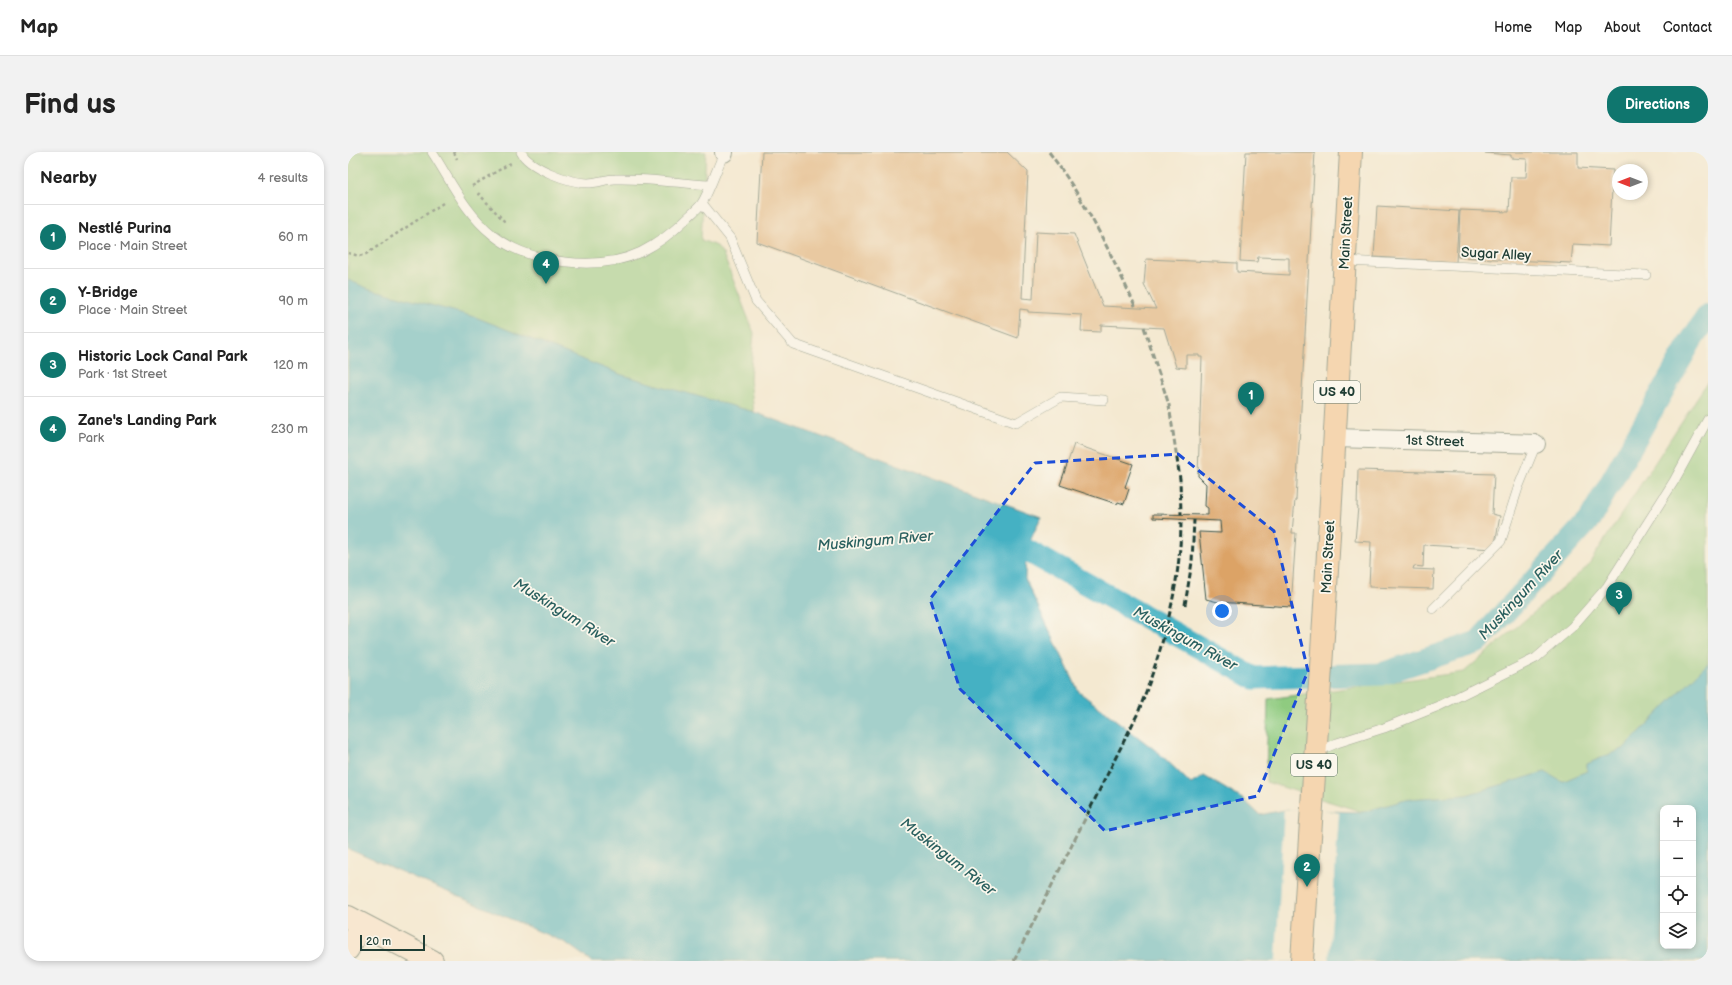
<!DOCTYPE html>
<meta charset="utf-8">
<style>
body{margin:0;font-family:"Balsamiq Sans",sans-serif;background:#f2f2f2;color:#222}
.controls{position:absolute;right:12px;bottom:12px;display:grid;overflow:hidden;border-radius:8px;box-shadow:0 2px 6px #0003}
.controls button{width:36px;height:36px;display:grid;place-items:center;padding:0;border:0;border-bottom:1px solid #e0e0e0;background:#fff;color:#222;font:20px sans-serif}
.compass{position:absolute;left:1264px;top:12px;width:36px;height:36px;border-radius:50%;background:#fff;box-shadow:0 2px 6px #0003;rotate:270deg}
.scale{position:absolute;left:12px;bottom:10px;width:65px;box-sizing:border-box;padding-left:4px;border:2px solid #1f3d34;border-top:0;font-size:11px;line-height:14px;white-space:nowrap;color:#1f3d34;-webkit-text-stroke:3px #fbf7ec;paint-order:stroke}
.you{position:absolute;left:874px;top:459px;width:14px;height:14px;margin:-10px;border:3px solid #fff;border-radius:50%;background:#1a73e8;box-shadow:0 0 0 6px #1a73e833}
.badge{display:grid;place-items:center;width:26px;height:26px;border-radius:50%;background:#0f766e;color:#fff;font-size:13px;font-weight:700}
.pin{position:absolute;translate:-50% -33px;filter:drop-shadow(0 1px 2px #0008)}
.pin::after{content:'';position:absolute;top:21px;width:14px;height:12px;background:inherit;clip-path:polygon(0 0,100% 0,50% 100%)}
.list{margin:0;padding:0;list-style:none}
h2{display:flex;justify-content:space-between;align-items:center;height:52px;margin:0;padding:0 16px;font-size:17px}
h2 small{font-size:13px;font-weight:400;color:#767676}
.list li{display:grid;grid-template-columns:26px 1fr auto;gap:12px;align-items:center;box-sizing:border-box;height:64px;padding:0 16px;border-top:1px solid #e0e0e0}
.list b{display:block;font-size:15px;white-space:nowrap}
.list p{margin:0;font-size:13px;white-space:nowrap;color:#767676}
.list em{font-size:13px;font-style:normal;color:#767676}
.icon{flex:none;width:22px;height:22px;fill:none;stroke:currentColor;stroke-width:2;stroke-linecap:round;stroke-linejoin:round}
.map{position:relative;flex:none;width:1360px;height:809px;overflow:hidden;border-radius:16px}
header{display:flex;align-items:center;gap:24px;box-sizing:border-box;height:56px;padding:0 20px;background:#fff;border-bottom:1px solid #e0e0e0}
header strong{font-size:19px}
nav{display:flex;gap:22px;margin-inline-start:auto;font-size:14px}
.intro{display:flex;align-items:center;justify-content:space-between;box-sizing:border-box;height:96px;padding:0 24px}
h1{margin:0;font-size:28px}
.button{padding:10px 18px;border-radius:16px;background:#0f766e;color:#fff;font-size:14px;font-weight:700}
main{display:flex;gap:24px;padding:0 24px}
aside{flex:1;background:#fff;border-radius:16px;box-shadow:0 2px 6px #0003}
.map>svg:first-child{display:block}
.green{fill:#8fcb80;stroke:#57845a}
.water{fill:#45b1c3;stroke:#32777c;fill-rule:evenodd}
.pier{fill:#f4e9d1}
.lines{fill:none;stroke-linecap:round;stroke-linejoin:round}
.canal{stroke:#45b1c3;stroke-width:23}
.building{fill:#dca366}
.lane-casing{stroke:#3f574c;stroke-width:10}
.street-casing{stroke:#3f574c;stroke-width:20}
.secondary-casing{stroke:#3f574c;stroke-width:24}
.primary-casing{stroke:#3f574c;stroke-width:24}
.path{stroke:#3f574c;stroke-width:2.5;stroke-dasharray:3 3;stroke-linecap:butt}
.lane{stroke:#fff;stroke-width:9}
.street{stroke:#fff;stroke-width:18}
.secondary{stroke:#fce5cf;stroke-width:22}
.primary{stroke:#f7be87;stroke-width:22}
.rail{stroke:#1f3d34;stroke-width:3;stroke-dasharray:6 3;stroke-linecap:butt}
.marked{fill:none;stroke:#1d4ed8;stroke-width:3;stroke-dasharray:8 5;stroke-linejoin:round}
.labels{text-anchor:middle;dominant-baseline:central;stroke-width:3.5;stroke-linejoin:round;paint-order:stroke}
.shield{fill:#fbf7ec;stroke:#61756b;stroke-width:1}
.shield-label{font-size:13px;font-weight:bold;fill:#1f3d34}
.street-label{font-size:14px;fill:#1f3d34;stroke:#fbf7ec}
.water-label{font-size:15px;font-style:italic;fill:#2a605f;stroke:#fbf7ec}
</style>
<header>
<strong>Map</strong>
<nav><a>Home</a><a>Map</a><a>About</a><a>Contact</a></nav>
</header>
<div class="intro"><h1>Find us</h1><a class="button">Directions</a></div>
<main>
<aside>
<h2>Nearby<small>4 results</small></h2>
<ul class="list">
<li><span class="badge">1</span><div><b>Nestlé Purina</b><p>Place · Main Street</p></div><em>60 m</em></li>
<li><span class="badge">2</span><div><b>Y-Bridge</b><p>Place · Main Street</p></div><em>90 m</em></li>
<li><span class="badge">3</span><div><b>Historic Lock Canal Park</b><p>Park · 1st Street</p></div><em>120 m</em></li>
<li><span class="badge">4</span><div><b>Zane's Landing Park</b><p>Park</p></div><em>230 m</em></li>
</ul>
</aside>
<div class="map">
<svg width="1360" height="809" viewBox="0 0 1360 809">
<rect width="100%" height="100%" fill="#fbf7ec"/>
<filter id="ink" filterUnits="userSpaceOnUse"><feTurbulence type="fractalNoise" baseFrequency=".025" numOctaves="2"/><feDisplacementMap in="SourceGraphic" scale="8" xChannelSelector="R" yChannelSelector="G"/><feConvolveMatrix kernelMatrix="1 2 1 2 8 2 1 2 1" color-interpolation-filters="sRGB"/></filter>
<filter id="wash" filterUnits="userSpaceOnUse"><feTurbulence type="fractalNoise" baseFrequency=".012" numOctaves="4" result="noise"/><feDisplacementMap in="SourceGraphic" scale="16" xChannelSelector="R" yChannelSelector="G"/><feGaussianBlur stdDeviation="0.9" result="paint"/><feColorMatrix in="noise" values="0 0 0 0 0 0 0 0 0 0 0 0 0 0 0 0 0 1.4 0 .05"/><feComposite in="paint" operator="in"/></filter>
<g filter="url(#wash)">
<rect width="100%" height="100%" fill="#f4e9d1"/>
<!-- green -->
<path class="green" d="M 0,0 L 358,0 L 353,88 L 369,94 L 375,102 L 406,181 L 402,227 L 406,260 L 274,223 L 127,165 L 19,136 L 0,128 Z
M 1360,229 L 1360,511 L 1276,596 L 1239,612 L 1239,619 L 1214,630 L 1197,620 L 1118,643 L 1061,647 L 1015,660 L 918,630 L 920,547 L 1116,520 L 1239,415 Z"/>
<!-- water -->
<path class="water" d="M 0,128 L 19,136 L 127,165 L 274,223 L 406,260 L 693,365 L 678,398 L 677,427 L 731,540 L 811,601 L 843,632 L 856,624 L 896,648 L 912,663 L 936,658 L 1015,660 L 1061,647 L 1118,643 L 1197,620 L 1214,630 L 1239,619 L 1239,612 L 1276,596 L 1360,511 L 1360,809 L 243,809 L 218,791 L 0,697 ZM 1315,656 L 1345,656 L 1345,794 L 1315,794 Z"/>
<!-- pier -->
<path class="pier" d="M 954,657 L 971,657 L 991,661 L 981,809 L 928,809 L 936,658 Z"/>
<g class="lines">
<!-- canal -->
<path class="canal" d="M 650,389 L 678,398 L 906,526 L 1033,522 L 1130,490 L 1242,367 L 1343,189 L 1360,163"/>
</g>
<g id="blocks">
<!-- building -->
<path class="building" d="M 414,0 L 659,0 L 680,20 L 674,146 L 685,147 L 688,80 L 726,82 L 755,154 L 808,157 L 796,132 L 798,107 L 889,111 L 889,120 L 941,123 L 941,106 L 910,105 L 909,110 L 892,109 L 898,0 L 967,0 L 948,348 L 947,348 L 944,381 L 948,381 L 943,455 L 870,450 L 858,447 L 851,380 L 873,381 L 872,369 L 805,366 L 805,362 L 860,363 L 860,356 L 857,354 L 858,332 L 850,324 L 854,205 L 851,205 L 851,203 L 838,203 L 838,216 L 828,215 L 816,176 L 753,173 L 753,180 L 733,179 L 734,163 L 680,160 L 680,158 L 672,157 L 670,186 L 409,90 Z
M 1137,0 L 1230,0 L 1230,16 L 1265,18 L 1261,94 L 1225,92 L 1223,111 L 1110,105 L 1112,58 L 1161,60 L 1163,25 L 1178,25 L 1179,7 L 1163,6 L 1163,3 L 1137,1 Z
M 1029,54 L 1111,59 L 1108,110 L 1026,105 Z
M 726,292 L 785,312 L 777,335 L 781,337 L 776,352 L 770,350 L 769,352 L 712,333 Z
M 1010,318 L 1146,322 L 1144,362 L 1152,364 L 1146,397 L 1076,393 L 1075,415 L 1066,414 L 1065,417 L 1086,418 L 1085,437 L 1021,435 L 1023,390 L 1007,389 L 1010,355 L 1009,355 Z"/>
</g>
</g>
<g filter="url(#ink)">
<use href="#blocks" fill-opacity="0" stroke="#3f574c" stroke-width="1"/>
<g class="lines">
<!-- lane casing -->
<g class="lane-casing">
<path id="lane" d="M 84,0 C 103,29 117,61 145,83 C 181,112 251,120 293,100 C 309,92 324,81 337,68 C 342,63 350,57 354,51 C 362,38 369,16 376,1
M 173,0 C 181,16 222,31 240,31 C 249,31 258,27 267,27 C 298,26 330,31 361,33
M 354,51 L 382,86 L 408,149 L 445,192 L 668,271 L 713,245 L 756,248
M 997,109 L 1298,123
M 1085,457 L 1153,389 L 1170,336 L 1188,292
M 968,600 L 989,591 L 1036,576 L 1093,553 L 1188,506 L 1224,475 L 1259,435 L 1326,329 L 1360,267"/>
</g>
<!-- street casing -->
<g class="street-casing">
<path id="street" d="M 376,1 L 376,0
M 987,286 L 1188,292"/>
</g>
<!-- secondary casing -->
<g class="secondary-casing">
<path id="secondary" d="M 0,765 L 84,809
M 0,797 L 13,772"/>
</g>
<!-- primary casing -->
<g class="primary-casing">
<path id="primary" d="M 954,809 L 977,453 L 1003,0"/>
</g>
<!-- path -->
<path class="path" d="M 106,0 L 109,7
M 124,34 L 163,11
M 130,41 L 158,71
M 0,101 L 11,104 L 18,102 L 95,51"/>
<!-- lane -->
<use href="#lane" class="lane"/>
<!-- street -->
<use href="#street" class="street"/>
<!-- secondary -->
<use href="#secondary" class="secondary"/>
<!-- primary -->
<use href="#primary" class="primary"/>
<!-- rail -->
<path class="rail" d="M 701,0 C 737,48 763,101 788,156
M 796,175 L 821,253 L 832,327 L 833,362
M 837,453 L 844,410 L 846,368
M 666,809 L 790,561 C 814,499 833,435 833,367"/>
</g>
</g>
<!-- marked area -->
<path d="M0 0H1360V809H0ZM 830,302 L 926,379 L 960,519 L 909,644 L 757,679 L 612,537 L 582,447 L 687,311 Z" fill="#f4e9d1" fill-opacity=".55" fill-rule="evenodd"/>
<path class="marked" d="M 830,302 L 926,379 L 960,519 L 909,644 L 757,679 L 612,537 L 582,447 L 687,311 Z"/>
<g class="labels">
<!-- shield labels -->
<g class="shield">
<rect x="966" y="229" width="46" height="22" rx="3"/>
<rect x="943" y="602" width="46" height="22" rx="3"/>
</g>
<g class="shield-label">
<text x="989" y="240">US 40</text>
<text x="966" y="613">US 40</text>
</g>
<!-- street labels -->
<g class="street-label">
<text transform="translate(998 81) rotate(-87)">Main Street</text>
<text transform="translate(1148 102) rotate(3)">Sugar Alley</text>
<text transform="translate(1087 289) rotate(2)">1st Street</text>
<text transform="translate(980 405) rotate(-87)">Main Street</text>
</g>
<!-- water labels -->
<g class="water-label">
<text transform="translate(527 389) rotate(-5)">Muskingum River</text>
<text transform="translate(1173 443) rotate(-47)">Muskingum River</text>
<text transform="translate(216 461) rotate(32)">Muskingum River</text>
<text transform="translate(837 487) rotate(29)">Muskingum River</text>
<text transform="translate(600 705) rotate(38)">Muskingum River</text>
</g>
</g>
</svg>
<div class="controls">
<button>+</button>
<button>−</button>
<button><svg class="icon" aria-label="locate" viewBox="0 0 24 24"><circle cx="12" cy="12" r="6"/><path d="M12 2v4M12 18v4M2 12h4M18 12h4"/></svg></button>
<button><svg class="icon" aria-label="layers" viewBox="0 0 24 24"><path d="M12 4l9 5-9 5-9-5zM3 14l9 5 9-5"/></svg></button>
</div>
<svg class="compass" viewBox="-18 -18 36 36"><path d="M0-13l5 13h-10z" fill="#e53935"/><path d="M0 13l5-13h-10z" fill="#767676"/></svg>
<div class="scale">20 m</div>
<div class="you"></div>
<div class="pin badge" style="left:903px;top:263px">1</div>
<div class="pin badge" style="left:959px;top:735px">2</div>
<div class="pin badge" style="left:1271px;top:463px">3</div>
<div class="pin badge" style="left:198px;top:132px">4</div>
</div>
</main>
